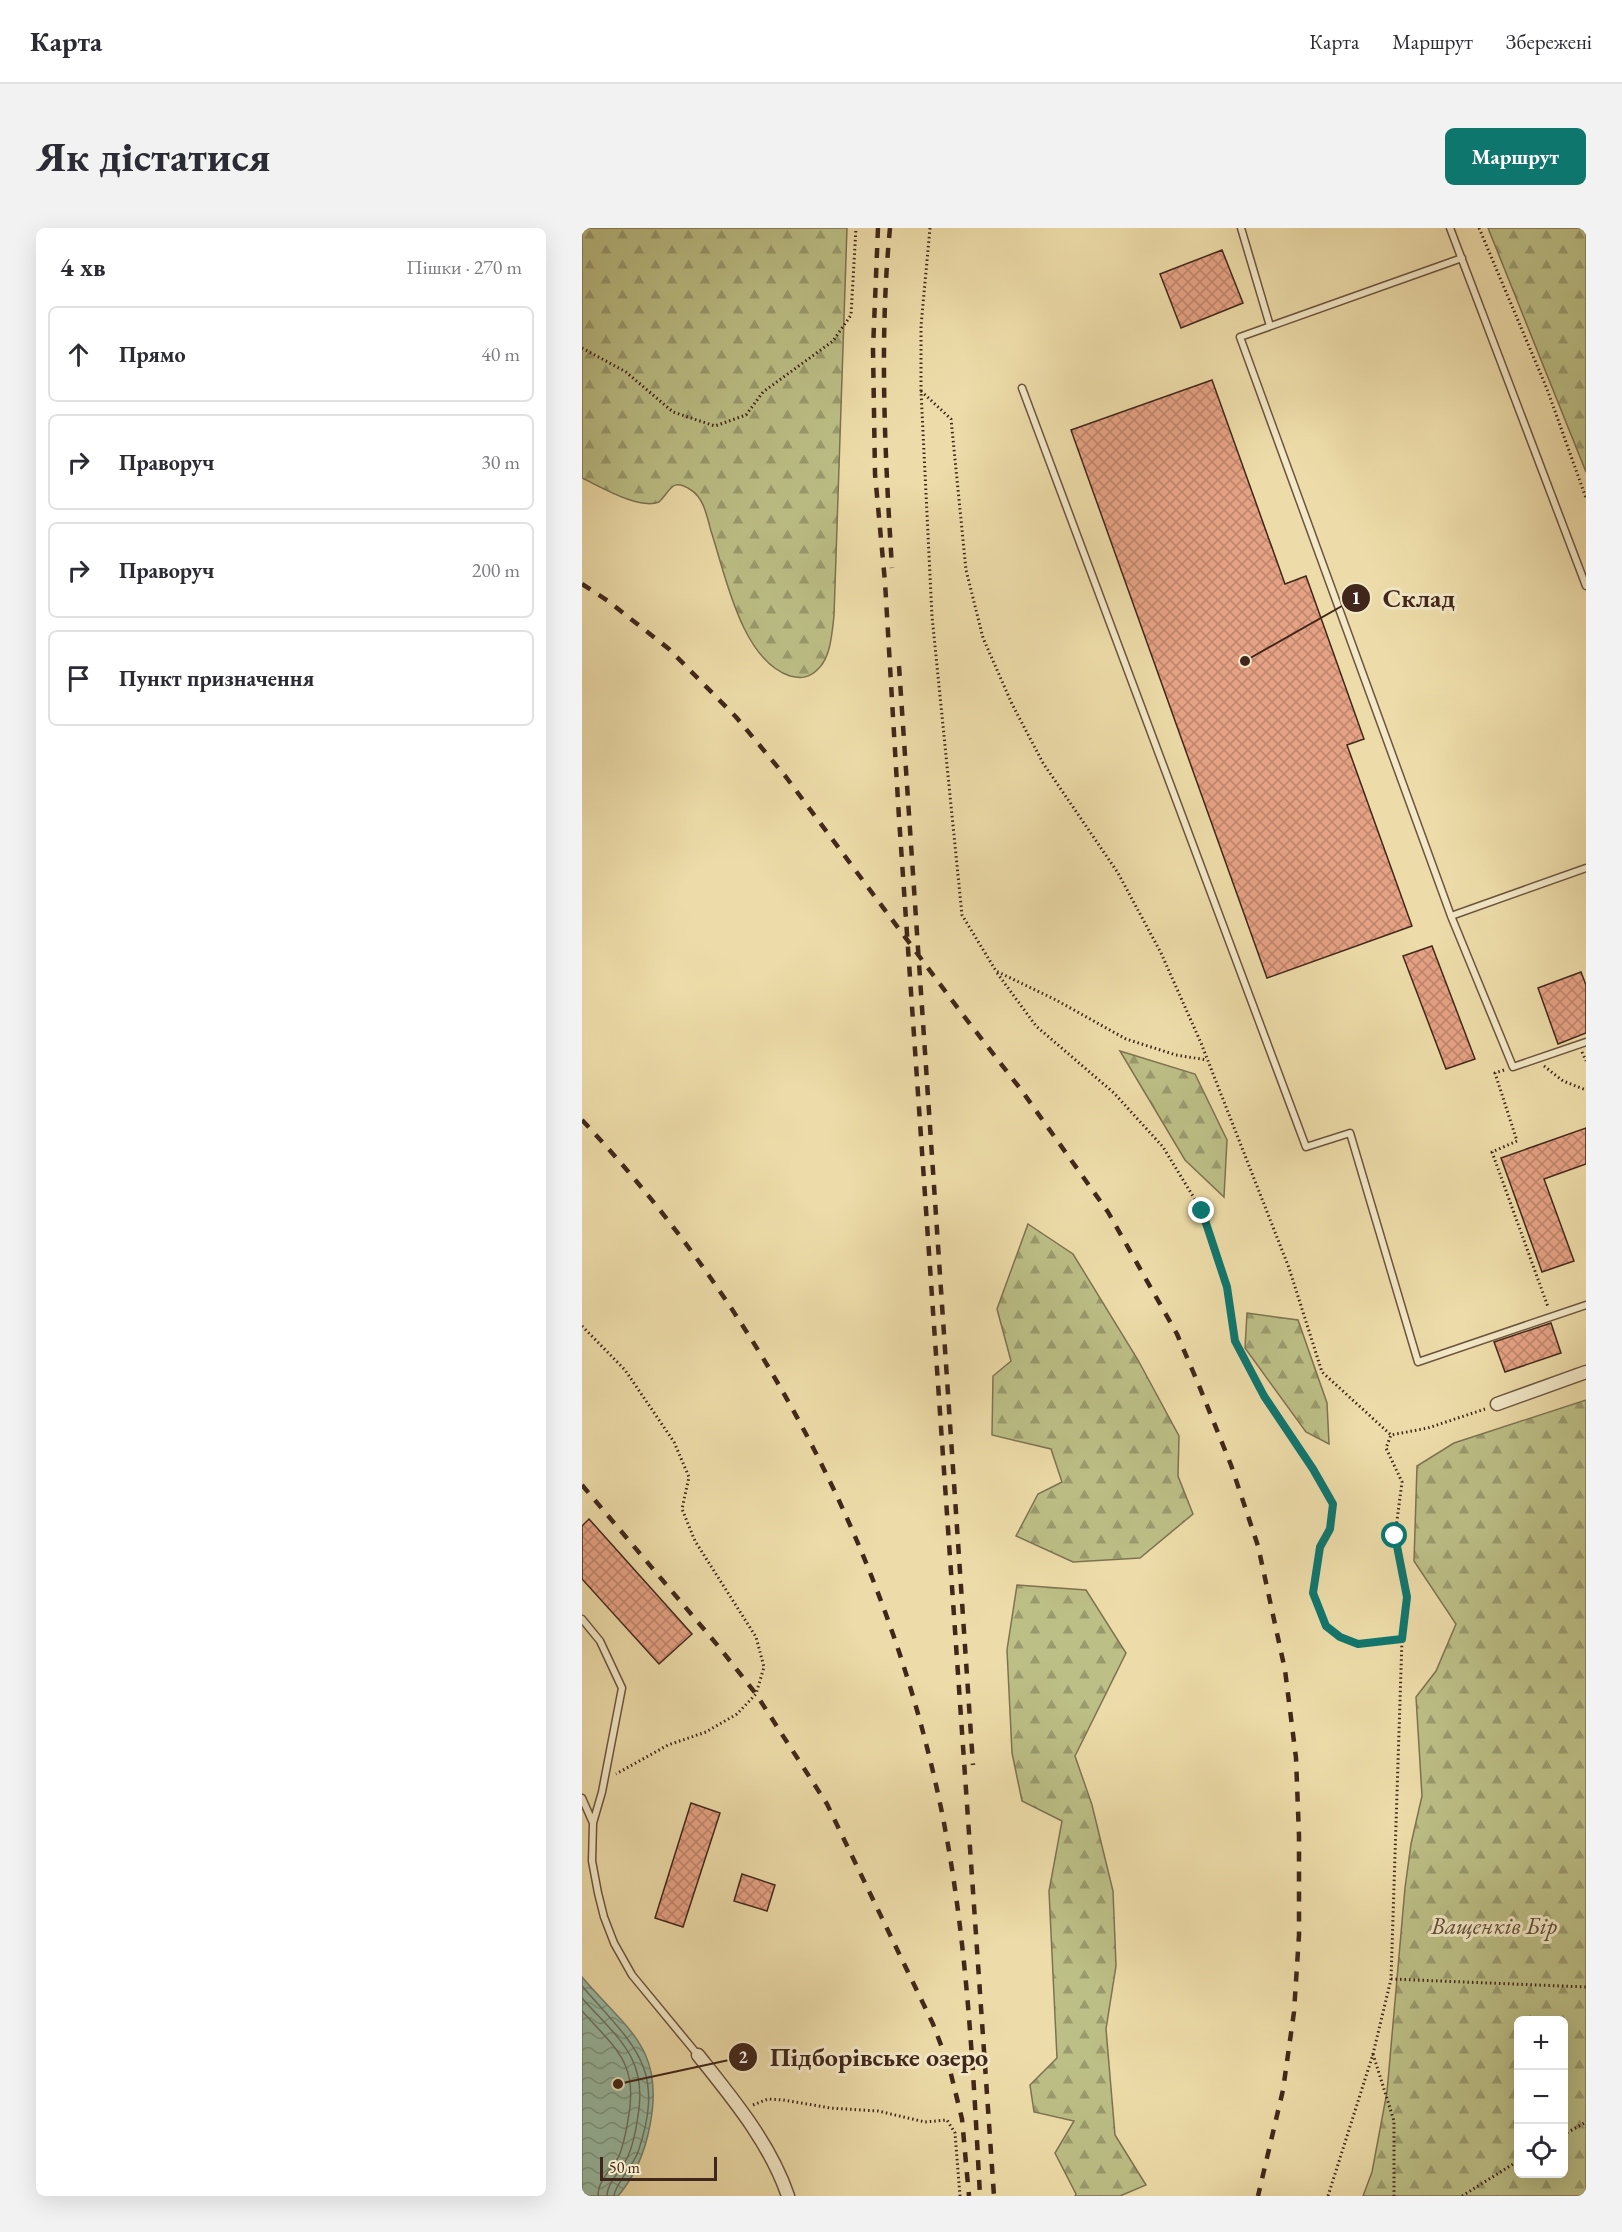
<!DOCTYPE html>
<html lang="uk">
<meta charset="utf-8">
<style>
body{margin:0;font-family:"EB Garamond",serif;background:#f2f2f3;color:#2b2b33}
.controls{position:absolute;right:18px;bottom:18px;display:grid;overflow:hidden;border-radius:9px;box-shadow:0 6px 24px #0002}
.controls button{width:54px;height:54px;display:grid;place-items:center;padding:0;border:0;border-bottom:2px solid #e1e1e2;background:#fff;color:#2b2b33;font:30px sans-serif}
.scale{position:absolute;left:18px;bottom:15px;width:117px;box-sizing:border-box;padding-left:6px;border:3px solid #41271b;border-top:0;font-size:16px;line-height:21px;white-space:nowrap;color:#41271b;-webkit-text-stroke:4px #f3e8c7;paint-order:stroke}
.stop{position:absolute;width:18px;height:18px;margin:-14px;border:4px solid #0f766e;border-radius:50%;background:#fff}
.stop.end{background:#0f766e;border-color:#fff;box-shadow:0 2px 6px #0008}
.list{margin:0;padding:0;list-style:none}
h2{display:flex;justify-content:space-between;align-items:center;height:78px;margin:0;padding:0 24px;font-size:26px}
h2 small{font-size:20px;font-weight:400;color:#7c7c81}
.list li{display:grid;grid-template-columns:39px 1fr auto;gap:18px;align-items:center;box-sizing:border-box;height:96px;margin:0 12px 12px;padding:0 12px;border:2px solid #e1e1e2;border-radius:9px}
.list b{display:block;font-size:22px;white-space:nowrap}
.list em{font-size:20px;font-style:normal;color:#7c7c81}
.icon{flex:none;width:33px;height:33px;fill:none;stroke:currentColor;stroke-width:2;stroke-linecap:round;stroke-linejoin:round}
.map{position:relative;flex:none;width:1004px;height:1968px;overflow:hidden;border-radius:9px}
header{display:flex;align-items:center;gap:36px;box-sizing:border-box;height:84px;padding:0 30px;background:#fff;border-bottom:2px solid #e1e1e2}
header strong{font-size:28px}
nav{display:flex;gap:33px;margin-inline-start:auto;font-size:21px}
.intro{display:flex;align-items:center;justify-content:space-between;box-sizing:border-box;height:144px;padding:0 36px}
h1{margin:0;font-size:42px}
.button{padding:15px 27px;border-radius:9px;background:#0f766e;color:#fff;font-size:21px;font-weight:700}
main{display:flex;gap:36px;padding:0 36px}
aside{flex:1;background:#fff;border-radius:9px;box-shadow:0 6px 24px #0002}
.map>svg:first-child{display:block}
.forest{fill:url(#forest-firs);stroke:#7e7350;stroke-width:1.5;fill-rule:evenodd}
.water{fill:url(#water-waves);stroke:#76806e;stroke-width:1.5}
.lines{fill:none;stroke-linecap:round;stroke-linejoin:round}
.shore{stroke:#6e7260;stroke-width:1.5}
.building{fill:url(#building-cross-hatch);stroke:#41271b;stroke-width:1.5}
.service-casing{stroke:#6c543e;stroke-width:9}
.minor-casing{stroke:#6c543e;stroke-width:15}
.path{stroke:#41271b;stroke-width:3;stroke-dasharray:1.5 3;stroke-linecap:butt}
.service{stroke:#f3e8c7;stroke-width:6}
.minor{stroke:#f3e8c7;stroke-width:12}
.rail{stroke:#41271b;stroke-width:4.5;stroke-dasharray:10 10;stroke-linecap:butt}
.route{stroke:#0f766e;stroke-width:8}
.labels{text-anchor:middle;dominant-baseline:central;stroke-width:6;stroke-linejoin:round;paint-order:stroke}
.park-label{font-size:24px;font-style:italic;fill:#604d36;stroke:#f3e8c7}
.leader{fill:none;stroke:#41271b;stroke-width:2}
.callout-dot{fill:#41271b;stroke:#f3e8c7;stroke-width:2}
.mark-label{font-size:18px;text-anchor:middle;font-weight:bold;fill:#fff}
.callout-label{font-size:26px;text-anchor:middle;font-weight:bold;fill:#41271b;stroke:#f3e8c7;stroke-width:6;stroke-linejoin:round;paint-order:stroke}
</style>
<header>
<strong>Карта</strong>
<nav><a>Карта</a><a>Маршрут</a><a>Збережені</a></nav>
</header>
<div class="intro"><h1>Як дістатися</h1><a class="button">Маршрут</a></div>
<main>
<aside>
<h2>4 хв<small>Пішки · 270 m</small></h2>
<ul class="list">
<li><svg class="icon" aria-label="ahead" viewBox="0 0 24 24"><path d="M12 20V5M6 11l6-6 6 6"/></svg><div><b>Прямо</b></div><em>40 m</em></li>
<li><svg class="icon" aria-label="right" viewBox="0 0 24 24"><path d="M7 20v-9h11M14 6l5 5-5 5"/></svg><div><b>Праворуч</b></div><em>30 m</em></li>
<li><svg class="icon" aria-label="right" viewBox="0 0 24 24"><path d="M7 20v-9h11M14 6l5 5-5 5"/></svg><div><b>Праворуч</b></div><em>200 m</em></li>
<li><svg class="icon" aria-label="arrive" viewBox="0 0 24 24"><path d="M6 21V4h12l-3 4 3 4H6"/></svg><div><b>Пункт призначення</b></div></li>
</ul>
</aside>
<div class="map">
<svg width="1004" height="1968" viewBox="0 0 1004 1968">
<defs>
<pattern id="forest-firs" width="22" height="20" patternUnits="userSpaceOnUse" patternTransform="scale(1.5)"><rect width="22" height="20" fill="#bcbf86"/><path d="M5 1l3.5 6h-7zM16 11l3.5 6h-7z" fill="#9a9b6d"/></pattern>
<pattern id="water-waves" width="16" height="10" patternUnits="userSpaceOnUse" patternTransform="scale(1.5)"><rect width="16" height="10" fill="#9abca5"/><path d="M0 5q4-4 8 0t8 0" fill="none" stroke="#7f9986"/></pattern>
<pattern id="building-cross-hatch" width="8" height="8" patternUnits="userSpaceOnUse" patternTransform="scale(1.5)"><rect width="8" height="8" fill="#e6a284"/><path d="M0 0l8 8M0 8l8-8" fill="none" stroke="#bc846b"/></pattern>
</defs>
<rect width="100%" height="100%" fill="#eddca9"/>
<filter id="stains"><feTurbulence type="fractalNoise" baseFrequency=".00333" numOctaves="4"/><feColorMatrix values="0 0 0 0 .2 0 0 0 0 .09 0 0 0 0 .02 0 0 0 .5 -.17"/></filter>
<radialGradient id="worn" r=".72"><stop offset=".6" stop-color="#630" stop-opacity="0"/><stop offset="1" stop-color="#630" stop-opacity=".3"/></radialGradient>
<!-- forest -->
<path class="forest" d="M 0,0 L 265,0 L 252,388 C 250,404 249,428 237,440 C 228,450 219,451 208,448 C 159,432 143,345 129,303 C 125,289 122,270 109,262 C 89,249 89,263 77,274 C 57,282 19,259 0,250 Z
M 906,0 L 1004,0 L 1004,244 Z
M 538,823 L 613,846 L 645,912 L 642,969 L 603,932 Z
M 446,996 L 491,1026 L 556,1132 L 597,1208 L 596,1248 L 611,1286 L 558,1330 L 491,1334 L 434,1308 L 456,1266 L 480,1254 L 469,1221 L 410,1207 L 411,1148 L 429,1133 L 415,1081 Z
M 665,1085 L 716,1092 L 745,1175 L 747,1216 L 724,1204 L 663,1120 Z
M 1004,1172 L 1004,1968 L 781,1968 L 790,1944 L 805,1864 L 823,1660 L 829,1616 L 840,1568 L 834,1469 L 854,1443 L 874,1396 L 832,1333 L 835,1238 L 872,1215 ZM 936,1792 L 981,1792 L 981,1946 L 936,1946 Z
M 435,1357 L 504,1362 L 544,1425 L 493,1528 L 510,1577 L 531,1663 L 534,1738 L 524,1801 L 533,1907 L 564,1957 L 538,1968 L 493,1968 L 494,1966 L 473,1925 L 492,1893 L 452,1884 L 448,1857 L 475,1830 L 467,1663 L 480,1593 L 440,1573 L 430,1525 L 425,1422 Z"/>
<!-- water -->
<path class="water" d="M 0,1749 C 45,1802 83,1820 68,1897 C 63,1924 54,1947 36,1968 L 0,1968 Z"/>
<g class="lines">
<!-- shore -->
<path class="shore" d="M 0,1758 C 51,1817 85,1839 56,1924 C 51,1938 33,1956 32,1968
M 0,1770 C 35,1810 66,1829 56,1888 C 54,1902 52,1915 46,1928 C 41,1941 25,1954 25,1968
M 0,1783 C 35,1822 57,1836 46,1892 C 44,1904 42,1916 37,1928 C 30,1941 16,1952 16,1968"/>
</g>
<!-- building -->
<path class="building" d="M 640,22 L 661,75 L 599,100 L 578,46 Z
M 630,152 L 703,356 L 724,348 L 782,511 L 765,517 L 830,698 L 685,750 L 489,202 Z
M 850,718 L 893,831 L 864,841 L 821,728 Z
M 999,744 L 1004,757 L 1004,805 L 976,816 L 956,760 Z
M 1004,900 L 1004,936 L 962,951 L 992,1033 L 960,1044 L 919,930 Z
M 969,1095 L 979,1125 L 923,1144 L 912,1114 Z
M 7,1291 L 110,1406 L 77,1436 L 0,1351 L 0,1298 Z
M 109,1575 L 138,1585 L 101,1699 L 73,1690 Z
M 160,1646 L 193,1657 L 185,1683 L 152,1673 Z"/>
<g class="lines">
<!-- service casing -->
<g class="service-casing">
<path id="service" d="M 659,0 L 688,98
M 868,0 L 1004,358
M 880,30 L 658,109 L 869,688 L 1004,640
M 440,160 L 724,919 L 768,905 L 836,1134 L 1004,1077
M 869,688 L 931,839 L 1004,814
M 0,1391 L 18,1413 L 40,1460 L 20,1564 L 11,1595
M 0,1570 L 11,1595 L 10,1633 L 16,1665 L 22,1689 L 32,1715 L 50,1747 L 116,1827"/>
</g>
<!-- minor casing -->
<g class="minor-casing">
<path id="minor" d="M 915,1176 L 1004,1144
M 116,1827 C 151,1871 188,1915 206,1968"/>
</g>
<!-- path -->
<path class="path" d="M 348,0 L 339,98 L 339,163 L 350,388 L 380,687 L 414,743 L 474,772 L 544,811 L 594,827 L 625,832
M 897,0 L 965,161 L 1004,270
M 0,120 L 44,144 L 91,184 L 133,198 L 164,187 L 181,164 L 251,113 L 269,87 L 274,0
M 339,163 L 369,191 L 384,342 L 401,410 L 430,476 L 461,535 L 536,645 L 579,725 L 619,815 L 707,1040 L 740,1144 L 809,1207
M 415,745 L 454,798 L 532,865 L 581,919 L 620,983 L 645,1060 L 653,1113 L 683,1168 L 731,1241 L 751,1276 L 748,1301 L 738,1319 L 731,1365 L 744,1398 L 758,1409 L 776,1417 L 820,1411
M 1000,824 L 1004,833
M 962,838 L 981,853 L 1004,862
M 922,842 L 913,845 L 935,913 L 910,924 L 966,1079
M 0,1098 L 43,1142 L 92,1214 L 107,1249 L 100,1281 L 113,1313 L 174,1409 L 182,1439 L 174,1466 L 155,1486 L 124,1504 L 86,1517 L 34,1546
M 809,1751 L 1004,1759
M 791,1826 L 812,1893 L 812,1968
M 171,1877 L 186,1871 L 201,1872 L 248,1880 L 296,1883 L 343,1894 L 365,1892 L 373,1905 L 378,1968
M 981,1907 L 1004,1894
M 746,1968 L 791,1826 L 809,1751 L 820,1411 L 825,1369 L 813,1308 L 820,1254 L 804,1220 L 809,1207 L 846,1200 L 903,1181
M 880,1968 L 936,1933"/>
<!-- service -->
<use href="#service" class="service"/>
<!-- minor -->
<use href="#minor" class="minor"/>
<!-- rail -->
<path class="rail" d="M 296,0 L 291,121 L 293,246 L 303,354 L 317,590 L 412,1968
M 308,0 C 297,112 303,227 310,340
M 0,356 L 26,373 L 87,421 L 154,489 L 204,549 L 378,783 L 440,863 L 526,984 L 595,1106 L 618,1160 L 649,1237 L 676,1318 L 703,1442 L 714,1530 L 717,1608 L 717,1707 L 712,1784 L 701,1862 L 676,1968
M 317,438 L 391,1537
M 0,892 C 179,1082 306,1324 359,1580 C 385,1707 391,1839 398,1968
M 0,1257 L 137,1419 L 174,1466 L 245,1576 L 351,1796 L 367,1838 L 380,1891 L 387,1968"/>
</g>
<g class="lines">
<!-- route -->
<path class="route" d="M 620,983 L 645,1059 L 653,1113 L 682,1168 L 731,1241 L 751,1276 L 748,1301 L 738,1319 L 731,1365 L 744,1398 L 758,1409 L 776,1416 L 820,1411 L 825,1369 L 813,1308"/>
</g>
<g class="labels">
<!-- park labels -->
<g class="park-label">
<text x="912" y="1697">Ващенків Бір</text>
</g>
</g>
<!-- callouts -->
<path class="leader" d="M663 433L774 370M36 1856L161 1829"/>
<g class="callout-dot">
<circle cx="663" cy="433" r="6"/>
<circle cx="36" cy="1856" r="6"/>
<circle cx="774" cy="370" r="15"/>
<circle cx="161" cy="1829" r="15"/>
</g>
<g class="mark-label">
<text x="774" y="376">1</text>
<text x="161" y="1835">2</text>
</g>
<g class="callout-label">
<text x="837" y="379">Склад</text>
<text x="297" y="1838">Підборівське озеро</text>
</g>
<rect width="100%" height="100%" filter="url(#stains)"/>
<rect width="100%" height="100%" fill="url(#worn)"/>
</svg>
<div class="controls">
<button>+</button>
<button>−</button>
<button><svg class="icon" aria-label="locate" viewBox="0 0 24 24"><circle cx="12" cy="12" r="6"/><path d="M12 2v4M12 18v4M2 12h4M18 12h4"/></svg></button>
</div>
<div class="scale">50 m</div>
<div class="stop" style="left:813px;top:1308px"></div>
<div class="stop end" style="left:620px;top:983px"></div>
</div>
</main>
